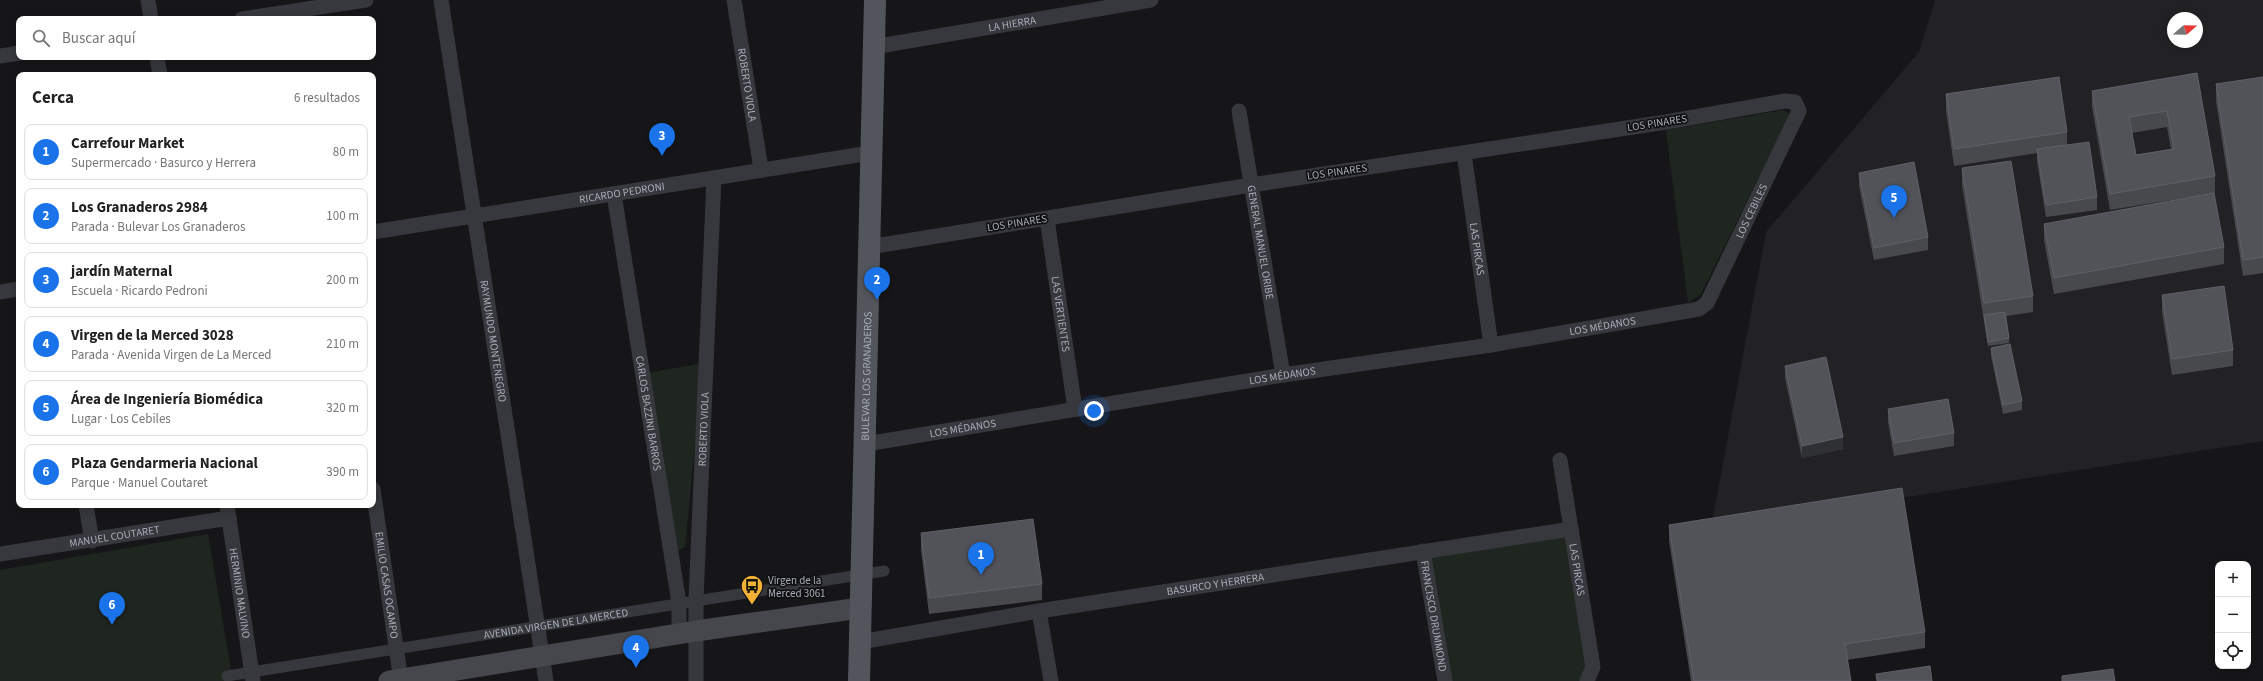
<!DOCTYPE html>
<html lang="es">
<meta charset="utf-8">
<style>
body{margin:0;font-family:"Source Sans 3",sans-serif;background:#f6f6f6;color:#222}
.controls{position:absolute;right:12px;bottom:12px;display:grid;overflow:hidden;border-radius:8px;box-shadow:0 2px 10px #0003}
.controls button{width:36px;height:36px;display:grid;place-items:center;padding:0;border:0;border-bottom:1px solid #e0e0e0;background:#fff;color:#222;font:20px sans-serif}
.compass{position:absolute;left:2167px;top:12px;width:36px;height:36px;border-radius:50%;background:#fff;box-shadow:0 2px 10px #0003;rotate:70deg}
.you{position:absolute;left:1094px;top:411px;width:14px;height:14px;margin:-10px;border:3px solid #fff;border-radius:50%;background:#1a73e8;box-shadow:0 0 0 6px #1a73e833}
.badge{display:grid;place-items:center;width:26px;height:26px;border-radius:50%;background:#1a73e8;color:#fff;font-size:13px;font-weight:700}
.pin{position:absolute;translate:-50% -33px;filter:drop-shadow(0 1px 2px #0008)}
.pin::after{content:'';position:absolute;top:21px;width:14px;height:12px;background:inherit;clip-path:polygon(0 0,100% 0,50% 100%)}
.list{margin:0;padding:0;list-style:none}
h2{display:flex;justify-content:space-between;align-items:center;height:52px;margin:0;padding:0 16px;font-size:17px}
h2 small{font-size:13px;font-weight:400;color:#767676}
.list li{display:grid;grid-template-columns:26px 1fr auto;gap:12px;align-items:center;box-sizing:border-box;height:56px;margin:0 8px 8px;padding:0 8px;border:1px solid #e0e0e0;border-radius:8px}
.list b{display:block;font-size:15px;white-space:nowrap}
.list p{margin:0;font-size:13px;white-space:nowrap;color:#767676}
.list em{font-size:13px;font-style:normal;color:#767676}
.icon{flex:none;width:22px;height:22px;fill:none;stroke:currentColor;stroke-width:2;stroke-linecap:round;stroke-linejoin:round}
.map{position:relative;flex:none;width:2263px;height:681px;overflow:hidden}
.search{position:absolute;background:#fff;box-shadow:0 2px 10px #0003;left:16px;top:16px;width:360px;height:44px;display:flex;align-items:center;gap:10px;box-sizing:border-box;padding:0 14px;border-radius:8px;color:#767676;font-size:15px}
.panel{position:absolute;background:#fff;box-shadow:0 2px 10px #0003;left:16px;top:72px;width:360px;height:436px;border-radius:8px}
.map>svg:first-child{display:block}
.built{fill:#222225;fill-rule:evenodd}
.green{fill:#1e261f}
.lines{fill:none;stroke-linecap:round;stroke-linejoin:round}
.pedestrian{stroke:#37383d;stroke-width:11}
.minor{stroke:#37383d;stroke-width:15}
.secondary{stroke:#45474d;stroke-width:21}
.primary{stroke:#53555c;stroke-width:22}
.wall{fill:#47494d;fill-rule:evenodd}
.shaded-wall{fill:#2f3033}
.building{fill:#525359;stroke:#5f6168;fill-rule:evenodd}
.labels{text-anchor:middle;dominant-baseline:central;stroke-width:3.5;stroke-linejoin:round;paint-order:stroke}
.street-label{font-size:11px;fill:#a8adb8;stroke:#111113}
.poi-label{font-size:11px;fill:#a8adb8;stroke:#111113;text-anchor:start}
</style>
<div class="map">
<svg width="2263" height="681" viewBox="0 0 2263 681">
<rect width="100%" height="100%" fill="#161618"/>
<!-- built -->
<path class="built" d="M 1935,0 L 2263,0 L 2263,441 L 1711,528 L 1766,232 L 1919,52 ZM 2173,18 L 2197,18 L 2197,42 L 2173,42 Z"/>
<!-- green -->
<path class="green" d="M 1783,110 L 1790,114 L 1701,294 L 1688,303 L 1666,130 Z
M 703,363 L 685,547 L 679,550 L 673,547 L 648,373 Z
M 1570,528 L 1593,667 L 1587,681 L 1445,681 L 1423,551 Z
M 208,534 L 233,681 L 0,681 L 0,570 Z"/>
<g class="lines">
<!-- pedestrian -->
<path class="pedestrian" id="s1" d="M 227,676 L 884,571"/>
<!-- minor -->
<g class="minor">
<path d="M 148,0 L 151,19"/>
<path id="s2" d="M 441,0 L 546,681"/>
<path id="s3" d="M 734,0 L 761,169"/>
<path d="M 242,19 L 366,0"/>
<path id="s4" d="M 873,47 L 1151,0"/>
<path d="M 0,56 L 19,53"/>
<path d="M 157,57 L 160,75"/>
<path id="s5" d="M 1239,111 L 1283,375"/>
<path id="s6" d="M 1464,153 L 1491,345"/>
<path id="s7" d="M 614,194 L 679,603 L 679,634"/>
<path id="s8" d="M 1047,219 L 1075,409"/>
<path id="s9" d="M 373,232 L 870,153"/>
<path d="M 0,292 L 19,289"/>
<path id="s10" d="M 866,444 L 1283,375 L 1491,345 L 1699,309 L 1707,303 L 1799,111 L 1795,102 L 1785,101 L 1666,122 L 1251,185 L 869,247"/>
<path id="s11" d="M 1560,460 L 1593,667 L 1587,681"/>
<path id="s12" d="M 373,489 L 401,681"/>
<path d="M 86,505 L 92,541"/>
<path id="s13" d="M 227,505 L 253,681"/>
<path id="s14" d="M 1423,551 L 1445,681"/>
<path id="s15" d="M 0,554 L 229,518"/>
<path d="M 1039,611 L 1051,681"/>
<path id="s16" d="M 860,642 L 1039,611 L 1571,529"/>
<path id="s17" d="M 696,681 L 696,599 L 714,178"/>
</g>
<!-- secondary -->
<path class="secondary" d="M 389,681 L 696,631 L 860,608"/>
<!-- primary -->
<path class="primary" id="s18" d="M 859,681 L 875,0"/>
</g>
<!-- wall -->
<path class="wall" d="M 2197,73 L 2215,176 L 2215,193 L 2110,210 L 2092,107 L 2092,91 ZM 2167,127 L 2171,149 L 2136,155 L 2132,133 Z
M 2263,77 L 2263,273 L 2243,276 L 2216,101 L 2216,84 Z
M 1946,94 L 2067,132 L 2067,145 L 2097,197 L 2097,210 L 2046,217 L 2037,162 L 2037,153 L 1954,166 L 1946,111 Z
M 1962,168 L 2033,296 L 2033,312 L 2006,316 L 2009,338 L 2009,343 L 1988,346 L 1962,185 Z
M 1859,173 L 1928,237 L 1928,250 L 1874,260 L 1859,186 Z
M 2044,224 L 2224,247 L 2224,264 L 2054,294 L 2044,240 Z
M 2162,295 L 2233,350 L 2233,366 L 2172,375 L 2162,312 Z
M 1991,348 L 2022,401 L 2022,410 L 2003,414 L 1991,356 Z
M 1785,366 L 1843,449 L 1802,458 L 1785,378 Z
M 1888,409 L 1954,433 L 1954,446 L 1894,456 L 1888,422 Z
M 1669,525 L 1925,632 L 1925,648 L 1847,660 L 1851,681 L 1691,681 L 1669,541 Z
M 921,533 L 1042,584 L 1042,600 L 929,614 L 921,550 Z"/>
<!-- shaded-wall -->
<path class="shaded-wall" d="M 1843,437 L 1843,449 L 1802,458 L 1802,446 Z"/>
<!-- building -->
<path class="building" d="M 2197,73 L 2215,176 L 2110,194 L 2092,91 ZM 2167,111 L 2174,149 L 2136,155 L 2129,117 Z
M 2059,77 L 2067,132 L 1954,149 L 1946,94 Z
M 2263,77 L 2263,257 L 2243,260 L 2216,84 Z
M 2089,142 L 2097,197 L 2046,205 L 2037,149 Z
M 2011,161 L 2033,296 L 1984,303 L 1962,168 Z
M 1914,162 L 1928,237 L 1874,248 L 1859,173 Z
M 2214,193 L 2224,247 L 2054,278 L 2044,224 Z
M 2224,286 L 2233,350 L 2172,359 L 2162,295 Z
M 2005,312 L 2009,338 L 1988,342 L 1984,315 Z
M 2010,344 L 2022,401 L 2003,405 L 1991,348 Z
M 1826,357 L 1843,437 L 1802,446 L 1785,366 Z
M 1948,399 L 1954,433 L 1894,443 L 1888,409 Z
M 1902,488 L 1925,632 L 1845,644 L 1851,681 L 1694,681 L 1669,525 Z
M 1033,519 L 1042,584 L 929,598 L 921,533 Z
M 1930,666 L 1932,681 L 1877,681 L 1876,674 Z
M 2113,669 L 2115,681 L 2062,681 L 2062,676 Z"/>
<!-- icons -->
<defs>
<g id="bus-pin" transform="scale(1.15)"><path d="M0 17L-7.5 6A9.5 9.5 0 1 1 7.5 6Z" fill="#f2b134" stroke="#111113"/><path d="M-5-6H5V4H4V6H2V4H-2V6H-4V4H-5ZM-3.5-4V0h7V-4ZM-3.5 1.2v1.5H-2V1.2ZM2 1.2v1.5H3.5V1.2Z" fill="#111"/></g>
</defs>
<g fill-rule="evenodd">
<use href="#bus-pin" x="752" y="586"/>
</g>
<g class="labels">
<!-- street labels -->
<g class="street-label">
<text stroke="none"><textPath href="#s4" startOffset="141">LA HIERRA</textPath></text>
<text stroke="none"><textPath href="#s3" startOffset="86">ROBERTO VIOLA</textPath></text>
<text transform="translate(1657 123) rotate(-9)">LOS PINARES</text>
<text transform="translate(1337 172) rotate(-8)">LOS PINARES</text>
<text stroke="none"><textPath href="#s9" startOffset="252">RICARDO PEDRONI</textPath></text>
<text stroke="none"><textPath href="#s10" startOffset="956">LOS CEBILES</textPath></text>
<text transform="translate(1017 223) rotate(-9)">LOS PINARES</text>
<text stroke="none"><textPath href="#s5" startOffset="133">GENERAL MANUEL ORIBE</textPath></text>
<text stroke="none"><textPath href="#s6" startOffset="97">LAS PIRCAS</textPath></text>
<text stroke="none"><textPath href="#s8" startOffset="96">LAS VERTIENTES</textPath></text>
<text stroke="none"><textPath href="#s10" startOffset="746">LOS MÉDANOS</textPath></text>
<text stroke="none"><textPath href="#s2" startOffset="345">RAYMUNDO MONTENEGRO</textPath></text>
<text stroke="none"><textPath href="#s10" startOffset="422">LOS MÉDANOS</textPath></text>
<text stroke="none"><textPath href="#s18" startOffset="305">BULEVAR LOS GRANADEROS</textPath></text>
<text stroke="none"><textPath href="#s7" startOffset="222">CARLOS BAZZINI BARROS</textPath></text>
<text stroke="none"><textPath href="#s10" startOffset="98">LOS MÉDANOS</textPath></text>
<text stroke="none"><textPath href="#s17" startOffset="252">ROBERTO VIOLA</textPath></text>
<text stroke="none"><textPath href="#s15" startOffset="116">MANUEL COUTARET</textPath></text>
<text stroke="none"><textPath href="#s11" startOffset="111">LAS PIRCAS</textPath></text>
<text stroke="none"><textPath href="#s16" startOffset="360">BASURCO Y HERRERA</textPath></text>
<text stroke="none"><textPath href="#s12" startOffset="97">EMILIO CASAS OCAMPO</textPath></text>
<text stroke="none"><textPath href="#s13" startOffset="89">HERMINIO MALVINO</textPath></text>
<text stroke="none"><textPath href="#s14" startOffset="66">FRANCISCO DRUMMOND</textPath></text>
<text stroke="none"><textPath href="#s1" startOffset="333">AVENIDA VIRGEN DE LA MERCED</textPath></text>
</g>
<!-- poi labels -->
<g class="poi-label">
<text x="768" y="580">Virgen de la<tspan x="768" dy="13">Merced 3061</tspan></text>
</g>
</g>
</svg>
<div class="controls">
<button>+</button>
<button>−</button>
<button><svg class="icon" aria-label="locate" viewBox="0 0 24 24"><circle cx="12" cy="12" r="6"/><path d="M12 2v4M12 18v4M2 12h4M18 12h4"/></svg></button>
</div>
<svg class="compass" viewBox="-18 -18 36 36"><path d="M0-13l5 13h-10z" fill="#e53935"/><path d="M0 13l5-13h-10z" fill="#767676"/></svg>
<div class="you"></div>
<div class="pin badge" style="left:981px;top:575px">1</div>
<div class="pin badge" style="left:877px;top:300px">2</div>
<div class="pin badge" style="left:662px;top:156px">3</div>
<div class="pin badge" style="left:636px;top:668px">4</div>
<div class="pin badge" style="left:1894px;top:218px">5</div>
<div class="pin badge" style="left:112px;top:625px">6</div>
<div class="search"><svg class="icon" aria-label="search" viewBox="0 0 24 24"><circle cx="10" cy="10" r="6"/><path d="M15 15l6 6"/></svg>Buscar aquí</div>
<section class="panel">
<h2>Cerca<small>6 resultados</small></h2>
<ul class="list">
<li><span class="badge">1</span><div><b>Carrefour Market</b><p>Supermercado · Basurco y Herrera</p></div><em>80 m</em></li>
<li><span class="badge">2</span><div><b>Los Granaderos 2984</b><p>Parada · Bulevar Los Granaderos</p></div><em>100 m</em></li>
<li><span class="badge">3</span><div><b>jardín Maternal</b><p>Escuela · Ricardo Pedroni</p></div><em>200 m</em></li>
<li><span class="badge">4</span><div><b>Virgen de la Merced 3028</b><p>Parada · Avenida Virgen de La Merced</p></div><em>210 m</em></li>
<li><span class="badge">5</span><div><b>Área de Ingeniería Biomédica</b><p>Lugar · Los Cebiles</p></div><em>320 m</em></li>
<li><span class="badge">6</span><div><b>Plaza Gendarmeria Nacional</b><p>Parque · Manuel Coutaret</p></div><em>390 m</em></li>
</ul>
</section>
</div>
